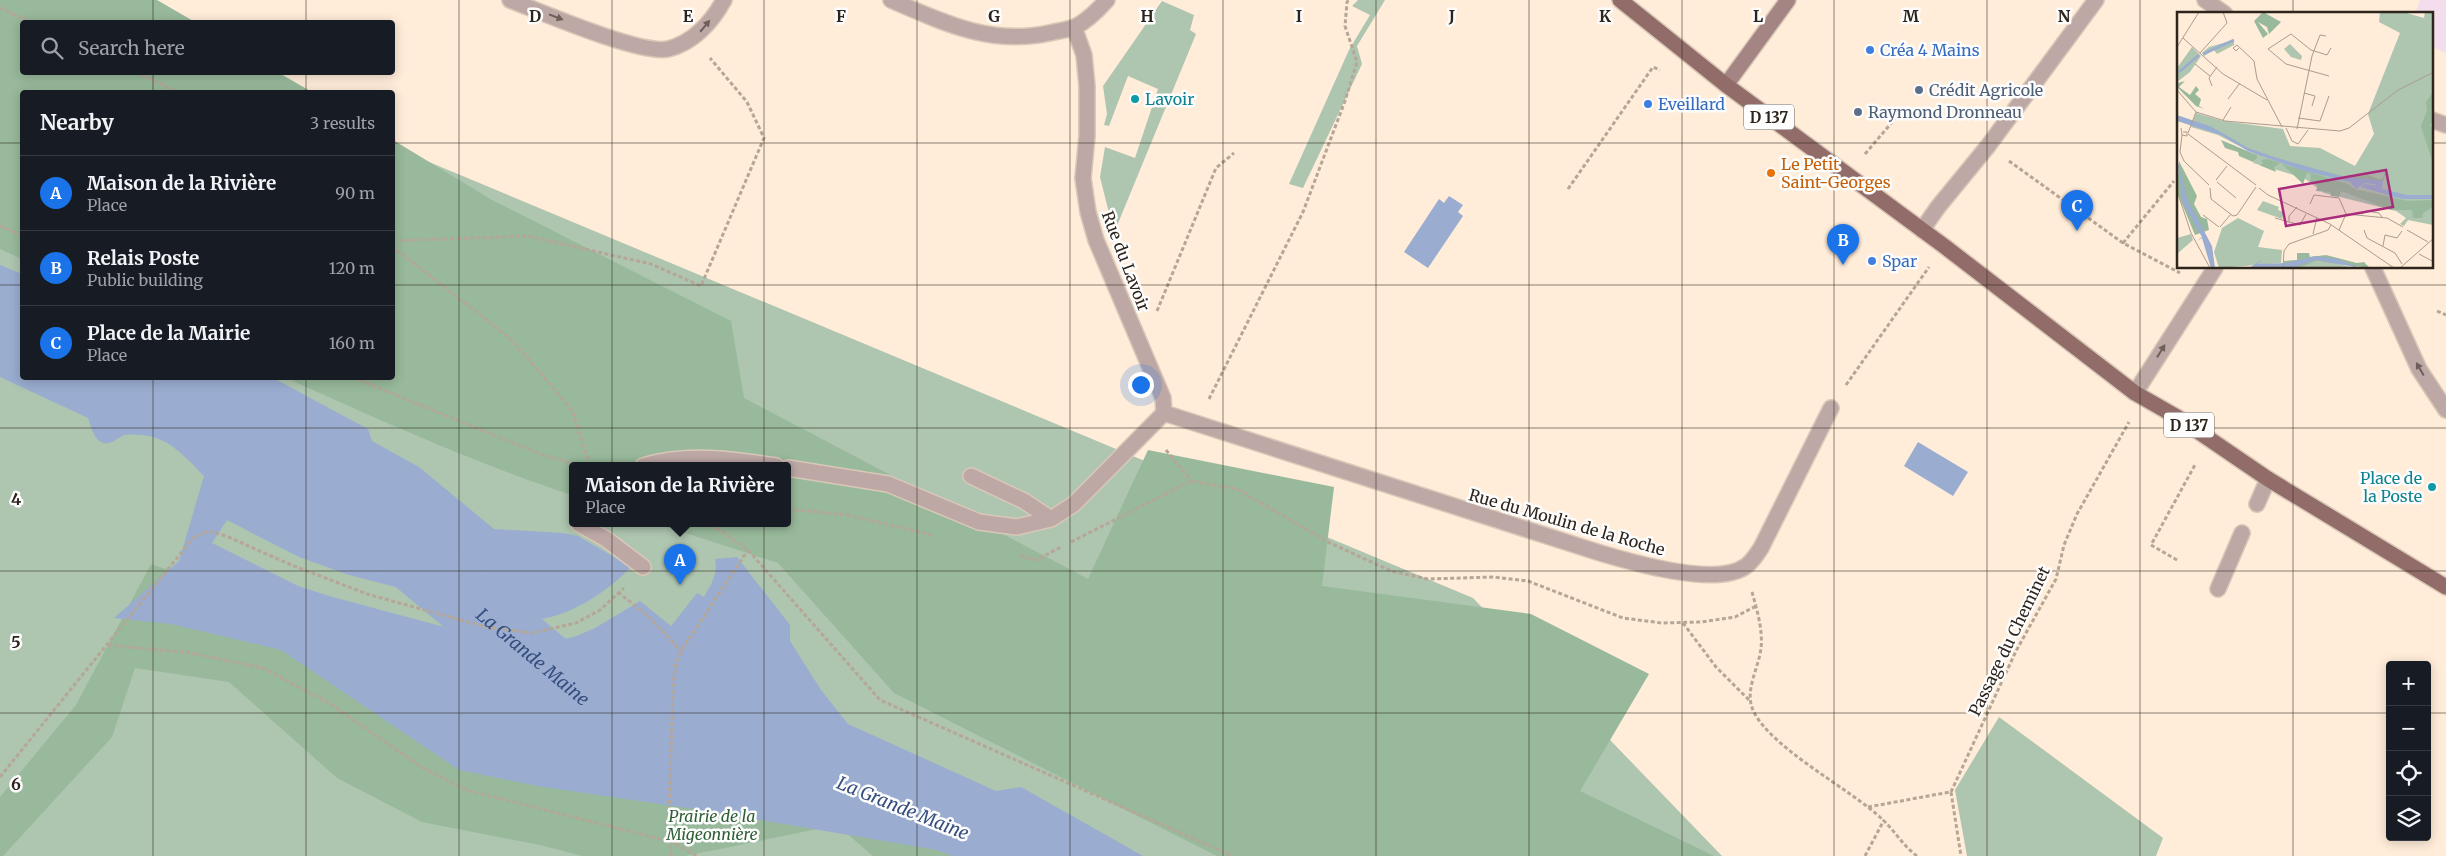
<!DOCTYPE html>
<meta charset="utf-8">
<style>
body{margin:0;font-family:Merriweather,serif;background:#242831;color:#f1f3f6}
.controls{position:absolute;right:15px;bottom:15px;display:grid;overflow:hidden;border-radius:5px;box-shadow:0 2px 12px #0003}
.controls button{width:45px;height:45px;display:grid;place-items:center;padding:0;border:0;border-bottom:1px solid #363941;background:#171b24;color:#f1f3f6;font:25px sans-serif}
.you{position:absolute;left:1140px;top:384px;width:18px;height:18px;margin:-12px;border:4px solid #fff;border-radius:50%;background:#1a73e8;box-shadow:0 0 0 8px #1a73e833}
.badge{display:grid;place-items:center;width:32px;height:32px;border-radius:50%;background:#1a73e8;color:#fff;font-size:16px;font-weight:700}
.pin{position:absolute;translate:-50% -41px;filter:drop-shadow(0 1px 2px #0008)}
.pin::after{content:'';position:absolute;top:26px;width:18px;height:15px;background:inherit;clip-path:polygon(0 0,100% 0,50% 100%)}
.popup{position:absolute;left:569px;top:462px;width:222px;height:65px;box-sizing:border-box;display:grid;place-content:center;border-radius:5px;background:#171b24;filter:drop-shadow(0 1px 4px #0005);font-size:16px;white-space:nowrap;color:#9ea1a6}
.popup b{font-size:19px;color:#f1f3f6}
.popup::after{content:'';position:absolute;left:50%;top:100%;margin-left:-10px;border:10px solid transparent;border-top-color:#171b24}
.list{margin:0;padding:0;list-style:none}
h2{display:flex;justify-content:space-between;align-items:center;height:65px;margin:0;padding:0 20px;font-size:21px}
h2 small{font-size:16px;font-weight:400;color:#9ea1a6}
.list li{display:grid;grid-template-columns:32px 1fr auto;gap:15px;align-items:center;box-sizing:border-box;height:75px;padding:0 20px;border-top:1px solid #363941}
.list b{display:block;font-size:19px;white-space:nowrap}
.list p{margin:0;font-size:16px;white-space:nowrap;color:#9ea1a6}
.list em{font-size:16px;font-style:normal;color:#9ea1a6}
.icon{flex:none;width:28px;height:28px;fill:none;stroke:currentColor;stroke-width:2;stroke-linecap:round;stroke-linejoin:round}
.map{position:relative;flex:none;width:2446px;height:856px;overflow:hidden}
.search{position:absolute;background:#171b24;box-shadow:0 2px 12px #0003;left:20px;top:20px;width:375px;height:55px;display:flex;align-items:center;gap:12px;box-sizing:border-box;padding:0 18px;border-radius:5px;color:#9ea1a6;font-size:19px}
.panel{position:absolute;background:#171b24;box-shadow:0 2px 12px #0003;left:20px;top:90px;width:375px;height:290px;border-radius:5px}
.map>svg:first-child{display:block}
.education{fill:#f4deed}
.green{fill:#aec5b0;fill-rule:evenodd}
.forest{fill:#98b99b}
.water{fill:#9aadd0}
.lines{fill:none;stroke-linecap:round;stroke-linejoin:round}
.river{stroke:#9aadd0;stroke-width:69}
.lane-casing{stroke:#d9c8b7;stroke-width:18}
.street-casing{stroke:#d9c8b7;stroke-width:18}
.secondary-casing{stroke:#d9c8b7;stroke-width:18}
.primary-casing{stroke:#d9c8b7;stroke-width:18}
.path{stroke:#b5a696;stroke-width:3;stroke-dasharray:4 2.5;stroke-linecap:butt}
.lane{stroke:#bda8a6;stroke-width:15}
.street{stroke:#bda8a6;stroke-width:15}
.secondary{stroke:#a48583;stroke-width:15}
.primary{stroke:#916c69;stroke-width:15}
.oneway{fill:#6e5f5a}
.grid{fill:none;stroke:#2d241b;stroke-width:1;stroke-opacity:0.55}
.shop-dot{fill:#3f7fe0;stroke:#fdfdfd;stroke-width:2}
.service-dot{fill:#5c6f8a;stroke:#fdfdfd;stroke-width:2}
.culture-dot{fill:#0f9aa8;stroke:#fdfdfd;stroke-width:2}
.food-dot{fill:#e8710a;stroke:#fdfdfd;stroke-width:2}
.labels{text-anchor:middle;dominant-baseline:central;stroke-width:5;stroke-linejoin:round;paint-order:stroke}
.shield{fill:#fdfdfd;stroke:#6b655f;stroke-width:1}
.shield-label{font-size:15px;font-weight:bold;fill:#2d241b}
.shop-label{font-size:16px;fill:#366cbe;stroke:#fdfdfd;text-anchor:start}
.service-label{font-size:16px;fill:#4e5e75;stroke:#fdfdfd;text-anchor:start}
.culture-label{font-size:16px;fill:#0d838f;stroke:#fdfdfd;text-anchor:start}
.food-label{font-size:16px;fill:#c56008;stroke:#fdfdfd;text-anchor:start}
.street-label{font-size:16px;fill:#2d241b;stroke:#fdfdfd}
.park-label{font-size:16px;font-style:italic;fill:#2e5e34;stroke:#fdfdfd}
.water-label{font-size:18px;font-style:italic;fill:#354e7e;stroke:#fdfdfd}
.inset-river{fill:none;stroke:#9aadd0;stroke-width:2.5}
.inset-road{fill:none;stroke:#ab9c8d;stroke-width:1}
.view{fill:#a92b7c;fill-opacity:0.15;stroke:#a92b7c;stroke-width:2.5}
.inset-edge{fill:none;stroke:#2d241b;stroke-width:2.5}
.grid-label{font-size:16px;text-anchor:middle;font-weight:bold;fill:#2d241b;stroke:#fdfdfd;stroke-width:5;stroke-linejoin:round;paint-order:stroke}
</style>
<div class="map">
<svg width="2446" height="856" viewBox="0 0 2446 856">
<rect width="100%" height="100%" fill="#ffecd9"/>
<!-- education -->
<path class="education" d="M 2420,0 L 2446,0 L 2446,53 L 2432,47 L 2432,14 L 2415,14 Z"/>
<!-- green -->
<path class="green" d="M 0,0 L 22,22 L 22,378 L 392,378 L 393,147 L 1473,598 L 1722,856 L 0,856 ZM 572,466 L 788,466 L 788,524 L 572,524 Z
M 1358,0 L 1385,0 L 1357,46 L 1362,64 L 1303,188 L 1289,184 L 1349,50 L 1370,15 L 1352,6 Z
M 1162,1 L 1194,15 L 1190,30 L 1196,34 L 1114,233 L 1100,177 L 1105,147 L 1135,158 L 1158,89 L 1128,76 L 1109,126 L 1104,125 L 1107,114 L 1103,86 Z
M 1999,717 L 2163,838 L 2156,856 L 1967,856 L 1955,790 Z"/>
<!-- forest -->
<path class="forest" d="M 0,0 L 157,0 L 195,22 L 22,22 L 22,72 L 279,73 L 312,92 L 22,92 L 22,259 L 0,249 Z
M 393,140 L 492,200 L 731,321 L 744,398 L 1088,579 L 1148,450 L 1334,487 L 1322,586 L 1531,614 L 1649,674 L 1580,791 L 1714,856 L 1217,856 L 894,693 L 778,563 L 658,524 L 788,524 L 788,466 L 572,466 L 572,495 C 474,463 380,420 286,378 L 392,378 Z
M 151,564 L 230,591 L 981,856 L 873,856 L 837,825 L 685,856 L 582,856 L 540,845 L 422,822 L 337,778 L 229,682 L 135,668 L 112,737 L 3,856 L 0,856 L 0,797 L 76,705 Z"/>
<!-- water -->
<path class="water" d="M 1449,196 L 1463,205 L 1458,212 L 1463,216 L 1428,268 L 1404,252 L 1439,199 L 1444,203 Z
M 0,265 L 22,274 L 22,378 L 273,378 L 368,429 L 372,441 L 419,467 L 494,529 L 563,533 L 578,536 L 631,567 C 606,593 563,622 525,620 L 349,575 L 299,557 L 227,520 L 212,543 L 298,586 L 329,596 L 522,648 L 574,637 L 595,628 L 640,601 L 671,626 L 697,593 L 704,597 C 712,583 718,574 715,559 L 737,557 L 790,625 L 790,641 L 821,690 L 848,724 L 996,791 L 1021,787 L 1143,856 L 953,856 L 937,850 L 714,812 L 537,786 L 459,770 L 281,650 L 171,624 L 114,618 L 179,561 L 204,476 C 185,457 169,437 141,435 C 136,435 130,434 125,435 C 118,437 112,445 104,443 C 94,441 91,426 88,418 L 0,377 Z
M 1918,442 L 1968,472 L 1953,496 L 1904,466 Z"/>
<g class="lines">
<!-- river -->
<path class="river" id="s1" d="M 404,549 L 590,704 L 598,706"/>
<!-- lane casing -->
<g class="lane-casing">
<path id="lane" d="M 2373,268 L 2419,369 L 2446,410
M 643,466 C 685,453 733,459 776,466
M 788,468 L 888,484 L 979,522 L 1017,527 L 1051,519 L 1074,504 L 1164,413
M 971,476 L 1024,501 L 1051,519
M 2257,504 L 2268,479
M 579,524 L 606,539 L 643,567
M 2218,589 L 2242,533"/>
</g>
<!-- street casing -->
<g class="street-casing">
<path id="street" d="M 510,0 C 541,12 641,55 668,49 C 693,43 712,22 724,0
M 891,0 C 942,22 991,46 1049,33 C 1057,31 1067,30 1075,27 C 1087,21 1098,10 1107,0
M 2205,0 L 2225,14
M 1074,27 L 1084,55 L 1087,86 L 1087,136 L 1083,178 L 1088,212 L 1096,240 L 1163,398 L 1164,413 L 1597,552 C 1630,562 1717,588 1746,566 C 1752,562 1757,554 1761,548 L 1831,408
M 2432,120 L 2446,125
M 1922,230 L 1938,207 L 1988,146 L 2096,0
M 2135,393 L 2215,268"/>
</g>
<!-- secondary casing -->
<g class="secondary-casing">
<path id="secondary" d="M 1726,85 L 1788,0"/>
</g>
<!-- primary casing -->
<g class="primary-casing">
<path id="primary" d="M 1620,0 L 1726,85 L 1944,246 L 2135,393 L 2177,417 L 2268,479 L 2446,587"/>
</g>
<!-- path -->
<path class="path" d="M 0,8 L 31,22
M 136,72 L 177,92
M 1865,154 L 1899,114
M 2009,161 L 2123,243 L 2180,273
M 1568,189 L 1653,67 L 1660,70
M 0,226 L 22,235
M 392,241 L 527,236 L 651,264 L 701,286 L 764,138 L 747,102 L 710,58
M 2123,243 L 2174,181
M 392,246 L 512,340 L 572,410 L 590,466
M 1157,311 L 1216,168 L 1234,153
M 2437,311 L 2446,315
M 354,378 L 543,455 L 582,466
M 1846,385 L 1929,267
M 1209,399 L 1303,212 L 1345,101 L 1357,62 L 1345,26 L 1347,2 L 1349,0
M 1166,450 L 1191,481
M 788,509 L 848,515 L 932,535
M 711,524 L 748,550 L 880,700 L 1233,856
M 1071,542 L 1191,481 L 1237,489 L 1330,543 L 1391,571 L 1428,579 L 1494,577 L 1528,581 L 1623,618 L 1662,623 L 1701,622 L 1735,617 L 1756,606
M 1021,556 L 1036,560 L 1061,547
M 2177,560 L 2151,545 L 2196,463
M 618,592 L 649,617 L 681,651
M 1752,592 C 1757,610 1763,630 1761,648 C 1759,666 1747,686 1751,704 C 1760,743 1853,790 1883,820 C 1895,831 1903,846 1917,856
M 1683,623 L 1716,667 L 1750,701
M 108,645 L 191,653 L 263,668 L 329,703 L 423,768 L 466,790 L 672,842 L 697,856
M 0,777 L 193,538 L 208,531 L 226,536 L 289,564 L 367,594 L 486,627 L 532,633 L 576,623 L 600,610 L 624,588
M 1951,792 L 2016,651 L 2056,579 L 2064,545 L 2077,514 L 2129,422
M 1951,792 L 1961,856
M 1868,807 L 1950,792
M 671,856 L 669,813 L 673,685 L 676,663 L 681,651 L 748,550
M 1865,856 L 1884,820"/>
<!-- lane -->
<use href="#lane" class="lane"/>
<!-- street -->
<use href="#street" class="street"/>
<!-- secondary -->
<use href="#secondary" class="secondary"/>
<!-- primary -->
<use href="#primary" class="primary"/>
</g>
<!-- one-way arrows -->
<defs><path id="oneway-solid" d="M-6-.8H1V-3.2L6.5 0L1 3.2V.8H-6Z" transform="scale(1.25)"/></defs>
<g class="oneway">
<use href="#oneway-solid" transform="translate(556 17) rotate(21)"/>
<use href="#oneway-solid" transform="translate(705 26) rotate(-50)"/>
<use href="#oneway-solid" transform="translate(2161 351) rotate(-58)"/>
<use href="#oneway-solid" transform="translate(2420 369) rotate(-120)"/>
</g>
<!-- grid -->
<path class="grid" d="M 153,0 L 153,22M 306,0 L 306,22M 459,0 L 459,856M 612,0 L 612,856M 764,0 L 764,856M 917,0 L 917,856M 1070,0 L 1070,856M 1223,0 L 1223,856M 1376,0 L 1376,856M 1529,0 L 1529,856M 1682,0 L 1682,856M 1834,0 L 1834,856M 1987,0 L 1987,856M 2140,0 L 2140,856M 2293,0 L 2293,14M 153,72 L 153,92M 306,72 L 306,92M 0,143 L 22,143M 392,143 L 2178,143M 2432,143 L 2446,143M 2293,268 L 2293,856M 0,285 L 22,285M 392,285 L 2446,285M 153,378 L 153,856M 306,378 L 306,856M 0,428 L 2446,428M 0,571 L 2446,571M 0,713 L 2390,713M 2427,713 L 2446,713"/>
<!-- markers -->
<g class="shop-dot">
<circle cx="1870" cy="50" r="5"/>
<circle cx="1648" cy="104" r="5"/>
<circle cx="1872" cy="261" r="5"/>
</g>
<g class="service-dot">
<circle cx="1919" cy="90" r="5"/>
<circle cx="1858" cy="112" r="5"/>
</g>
<g class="culture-dot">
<circle cx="1135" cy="99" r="5"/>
<circle cx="2432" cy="487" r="5"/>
</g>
<circle class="food-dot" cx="1771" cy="173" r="5"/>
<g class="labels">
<!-- shield labels -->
<g class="shield">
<rect x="1744" y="104.5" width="50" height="25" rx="4"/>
<rect x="2164" y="412.5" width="50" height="25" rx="4"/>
</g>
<g class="shield-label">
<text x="1769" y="117">D 137</text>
<text x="2189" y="425">D 137</text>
</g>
<!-- shop labels -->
<g class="shop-label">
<text x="1880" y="50">Créa 4 Mains</text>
<text x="1658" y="104">Eveillard</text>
<text x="1882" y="261">Spar</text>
</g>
<!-- service labels -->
<g class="service-label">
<text x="1929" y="90">Crédit Agricole</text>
<text x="1868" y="112">Raymond Dronneau</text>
</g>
<!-- culture labels -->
<g class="culture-label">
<text x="1145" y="99">Lavoir</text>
<text x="2422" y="478" text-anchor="end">Place de<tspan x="2422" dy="18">la Poste</tspan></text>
</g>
<!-- food labels -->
<g class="food-label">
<text x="1781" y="164">Le Petit<tspan x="1781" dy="18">Saint-Georges</tspan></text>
</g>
<!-- street labels -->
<g class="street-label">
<text transform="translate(1126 261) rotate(69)">Rue du Lavoir</text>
<text transform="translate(1567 522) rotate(16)">Rue du Moulin de la Roche</text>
<text transform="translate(2009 641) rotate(-64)">Passage du Cheminet</text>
</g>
<!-- park labels -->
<g class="park-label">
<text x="712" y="816">Prairie de la<tspan x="712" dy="18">Migeonnière</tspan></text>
</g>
<!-- water labels -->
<g class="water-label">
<text stroke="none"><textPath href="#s1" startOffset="168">La Grande Maine</textPath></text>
<text transform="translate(903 808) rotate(22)">La Grande Maine</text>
</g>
</g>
<!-- overview -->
<g transform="translate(2177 12)">
<rect width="256" height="256" fill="#ffecd9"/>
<path d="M 203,0 L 226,0 L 247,6 L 248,0 L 256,0 L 256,213 L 231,208 L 227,214 L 223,212 L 229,206 L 219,199 L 147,181 L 127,166 L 76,151 L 80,143 L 41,123 L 14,115 L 19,101 L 46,109 L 106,117 L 113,134 L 143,136 L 178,154 L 197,122 L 191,102 L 223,21 L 202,10 ZM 57,28 L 57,33 L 40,42 L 37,38 L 27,44 L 25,41 L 32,35 ZM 113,32 L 125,44 L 124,48 L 114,45 L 107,37 ZM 15,35 L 24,44 L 13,60 L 0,70 L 0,56 ZM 86,189 L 102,195 L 101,198 L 107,200 L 105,207 L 80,198 ZM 61,206 L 87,219 L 81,235 L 105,238 L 104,251 L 42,256 L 37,240 L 45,216 ZM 14,222 L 16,228 L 0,242 L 0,226 ZM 138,249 L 158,251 L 176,256 L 122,256 Z" fill="#aec5b0"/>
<path d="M 86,0 L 104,10 L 92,22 L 90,15 L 81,10 L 91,22 L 86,26 L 77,9 ZM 8,69 L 2,75 L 13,83 L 19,74 L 22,78 L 18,82 L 24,87 L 22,94 L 27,97 L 19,94 L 0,75 L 1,71 ZM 256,80 L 256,108 L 253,113 L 256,117 L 256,152 L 244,114 L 250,99 L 249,90 ZM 44,128 L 80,143 L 80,146 L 76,150 L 62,144 L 61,140 L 48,136 ZM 90,147 L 103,151 L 97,155 L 99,160 L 82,153 L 86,152 L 84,148 ZM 2,149 L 20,184 L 17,192 L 24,205 L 30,207 L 32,218 L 18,223 L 0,180 ZM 105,152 L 171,172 L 178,177 L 231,189 L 256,188 L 256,195 L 246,201 L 245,206 L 236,206 L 235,198 L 214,198 L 164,179 L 162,185 L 154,184 L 153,180 L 139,179 L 141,173 L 133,171 L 134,162 L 130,161 L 126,172 ZM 211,155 L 205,172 L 144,160 L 143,158 L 173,166 L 191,163 L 201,167 L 205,167 ZM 120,241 L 132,241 L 133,245 L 149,243 L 180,251 L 187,250 L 193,256 L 139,249 L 122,256 L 107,256 L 107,249 L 120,248 Z" fill="#98b99b"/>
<path d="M 0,103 L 35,115 L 71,136 L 97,145 L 167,165 L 206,169 L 205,177 L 230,183 L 256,183 L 256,187 L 225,187 L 184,175 L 188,172 L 202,174 L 197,172 L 188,171 L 179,177 L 173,170 L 124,158 L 71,139 L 44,123 L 0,109 ZM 0,147 L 11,189 L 35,234 L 38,256 L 34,256 L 25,226 L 20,229 L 25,225 L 6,191 ZM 138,244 L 161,247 L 183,256 L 139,248 L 114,256 L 72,256 L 85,248 L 81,252 L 109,251 Z" fill="#9aadd0"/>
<path class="inset-river" d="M 26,42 L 57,28M 2,60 L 22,43"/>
<path class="inset-road" d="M 6,26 L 46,62 L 90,88M 0,35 L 22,0M 62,36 L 59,39 L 56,36 L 60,33 L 77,49 L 80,67 L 105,115M 23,41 L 50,11 L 46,0M 18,52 L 33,64M 152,64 L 109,52 L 91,37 L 114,22 L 134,38 L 150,43 L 154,36M 35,74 L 32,66 L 40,55M 0,78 L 19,100M 127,81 L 138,84 L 135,94M 51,87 L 63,71M 19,100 L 48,109 L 163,119 L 172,116 L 221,78 L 257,60M 121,106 L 143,109 L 152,84M 46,108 L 54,95M 4,116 L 5,123 L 10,124 L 10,120 L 6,120M 109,116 L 115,129 L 121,132 L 131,118M 120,117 L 135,44 L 143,23 L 149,24M 11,121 L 19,100M 11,122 L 79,173M 5,123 L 3,140 L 7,149 L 32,173M 39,168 L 50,154M 40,170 L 59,186M 33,176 L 34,187 L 56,204 L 60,203M 82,176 L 91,183 L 153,212 L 217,256M 0,179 L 14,221 L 33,256M 133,192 L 137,183 L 162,186 L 169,202M 169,202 L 210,206 L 226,215M 184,202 L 190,199 L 202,201 L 205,205M 26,203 L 42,215M 60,203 L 79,175M 98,206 L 123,213 L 129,202M 112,209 L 112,204 L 120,195M 43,215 L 54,202M 162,218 L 169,202M 187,218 L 190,226 L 218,241 L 225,252M 230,218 L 251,230M 136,222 L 140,205M 206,234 L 208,223 L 220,226 L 225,219M 242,242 L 257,250M 106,256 L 107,239 L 112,232 L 151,218 L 154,213M 223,256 L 257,226"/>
<path class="view" d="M 209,158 L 216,195 L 109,214 L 102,177 Z"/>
<rect width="256" height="256" class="inset-edge"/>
</g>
<g class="grid-label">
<text x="535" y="22">D</text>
<text x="688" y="22">E</text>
<text x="841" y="22">F</text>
<text x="994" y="22">G</text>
<text x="1147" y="22">H</text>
<text x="1299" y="22">I</text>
<text x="1452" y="22">J</text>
<text x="1605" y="22">K</text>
<text x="1758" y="22">L</text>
<text x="1911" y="22">M</text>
<text x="2064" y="22">N</text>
<text x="16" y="505">4</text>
<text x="16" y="648">5</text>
<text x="16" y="790">6</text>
</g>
</svg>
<div class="controls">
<button>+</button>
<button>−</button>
<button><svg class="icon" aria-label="locate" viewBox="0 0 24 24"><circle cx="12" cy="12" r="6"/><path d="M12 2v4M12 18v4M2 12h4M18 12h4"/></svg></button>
<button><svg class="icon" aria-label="layers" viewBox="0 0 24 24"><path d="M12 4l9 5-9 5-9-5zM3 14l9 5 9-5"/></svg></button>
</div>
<div class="you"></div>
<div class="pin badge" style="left:680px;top:585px">A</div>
<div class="popup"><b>Maison de la Rivière</b>Place</div>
<div class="pin badge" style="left:1843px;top:265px">B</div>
<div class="pin badge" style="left:2077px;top:231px">C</div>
<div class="search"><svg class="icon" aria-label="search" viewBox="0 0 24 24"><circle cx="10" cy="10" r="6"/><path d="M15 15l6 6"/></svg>Search here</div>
<section class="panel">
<h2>Nearby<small>3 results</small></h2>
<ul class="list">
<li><span class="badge">A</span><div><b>Maison de la Rivière</b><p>Place</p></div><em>90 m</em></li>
<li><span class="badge">B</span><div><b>Relais Poste</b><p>Public building</p></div><em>120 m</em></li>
<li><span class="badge">C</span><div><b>Place de la Mairie</b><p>Place</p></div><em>160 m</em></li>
</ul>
</section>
</div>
